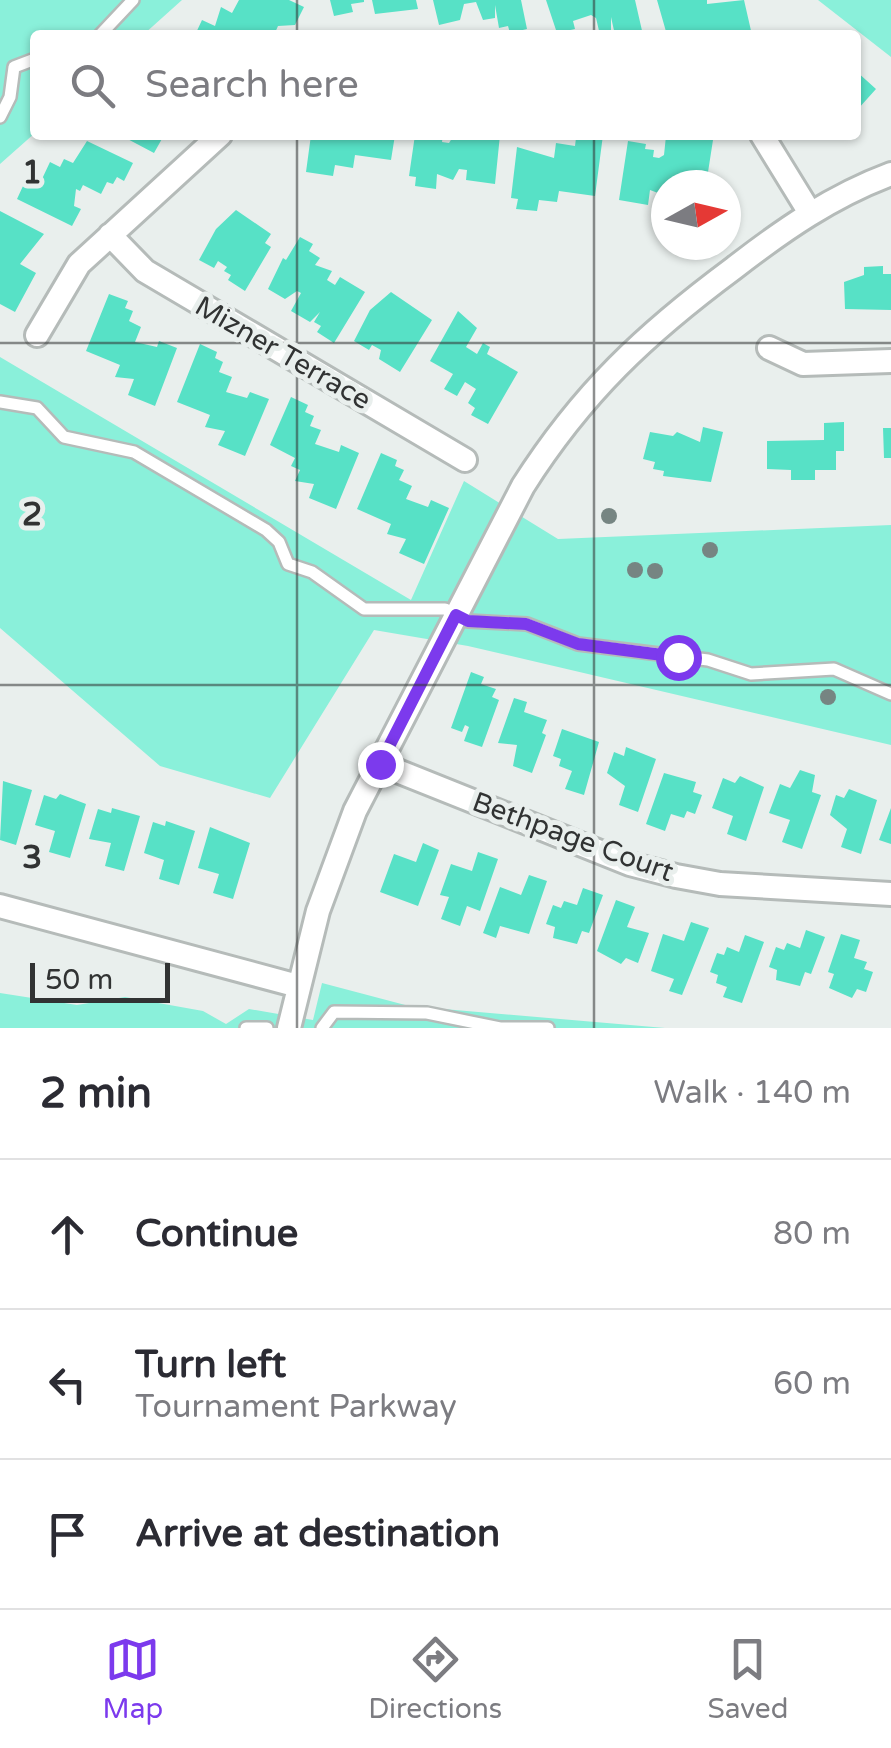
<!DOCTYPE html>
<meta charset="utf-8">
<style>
body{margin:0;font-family:"Varela Round",sans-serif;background:#f7f7f7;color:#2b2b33}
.compass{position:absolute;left:651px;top:170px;width:90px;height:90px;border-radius:50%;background:#fff;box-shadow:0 2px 8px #0004;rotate:82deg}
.scale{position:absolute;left:30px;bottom:25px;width:140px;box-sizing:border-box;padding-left:10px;border:5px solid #313333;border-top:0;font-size:28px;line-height:35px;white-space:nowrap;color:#313333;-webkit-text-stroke:8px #e9efed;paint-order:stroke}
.stop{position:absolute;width:30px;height:30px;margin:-22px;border:8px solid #7c3aed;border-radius:50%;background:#fff}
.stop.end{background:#7c3aed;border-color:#fff;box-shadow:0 2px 10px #0008}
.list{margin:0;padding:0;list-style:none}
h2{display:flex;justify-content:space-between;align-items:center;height:130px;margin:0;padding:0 40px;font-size:42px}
h2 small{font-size:32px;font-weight:400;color:#7c7c81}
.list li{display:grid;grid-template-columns:65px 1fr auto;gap:30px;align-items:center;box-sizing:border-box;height:150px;padding:0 40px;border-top:2px solid #e1e1e2}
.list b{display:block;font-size:38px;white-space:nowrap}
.list p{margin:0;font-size:32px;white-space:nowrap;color:#7c7c81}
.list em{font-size:32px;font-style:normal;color:#7c7c81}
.icon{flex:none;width:55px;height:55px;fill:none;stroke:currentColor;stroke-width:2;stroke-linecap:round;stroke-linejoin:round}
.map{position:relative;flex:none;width:891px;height:1028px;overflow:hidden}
.search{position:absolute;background:#fff;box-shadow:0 2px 8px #0004;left:30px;right:30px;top:30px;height:110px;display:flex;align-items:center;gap:25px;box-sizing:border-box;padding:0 35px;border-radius:10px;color:#7c7c81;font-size:38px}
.sheet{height:580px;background:#fff}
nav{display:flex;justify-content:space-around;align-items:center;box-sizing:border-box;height:140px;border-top:2px solid #e1e1e2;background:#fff;font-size:28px;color:#7c7c81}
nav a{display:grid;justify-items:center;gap:5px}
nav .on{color:#7c3aed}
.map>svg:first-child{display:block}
.green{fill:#8af0da}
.building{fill:#57e1c6}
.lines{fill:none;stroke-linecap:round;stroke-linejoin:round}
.lane-casing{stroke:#b5bbb9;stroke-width:16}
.street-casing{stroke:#b5bbb9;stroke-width:28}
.lane{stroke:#fff;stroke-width:11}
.street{stroke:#fff;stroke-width:22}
.tree{fill:#768582}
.route{stroke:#7c3aed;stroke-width:12}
.grid{fill:none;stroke:#313333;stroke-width:2.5;stroke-opacity:0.55}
.labels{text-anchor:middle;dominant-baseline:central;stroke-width:10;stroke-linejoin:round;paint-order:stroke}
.street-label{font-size:28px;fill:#313333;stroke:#e9efed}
.grid-label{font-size:32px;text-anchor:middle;font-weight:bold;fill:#313333;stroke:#e9efed;stroke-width:10;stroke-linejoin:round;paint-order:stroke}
</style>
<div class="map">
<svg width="891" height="1028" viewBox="0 0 891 1028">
<rect width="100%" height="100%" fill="#e9efed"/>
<!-- green -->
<path class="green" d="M 0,0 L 182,0 L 143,35 L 35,35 L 35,133 L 0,164 Z
M 818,0 L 891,0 L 891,57 Z
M 0,357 L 411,600 L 464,481 L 558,539 L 891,525 L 891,745 L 468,646 L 374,630 L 270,798 L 160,766 L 0,628 Z
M 322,983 L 409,1006 L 665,1028 L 0,1028 L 0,993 L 77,1005 L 125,997 L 203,1011 L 226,1024 L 249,1009 L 313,1020 Z"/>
<!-- building -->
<path class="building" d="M 239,0 L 289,0 L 304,7 L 295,25 L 278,26 L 274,35 L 195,35 L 202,20 L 215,26 L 221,7 L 232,13 Z
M 330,0 L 364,0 L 364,2 L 351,4 L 353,12 L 334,16 Z
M 372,0 L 416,0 L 418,9 L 375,14 Z
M 433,0 L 521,0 L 527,29 L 510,33 L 508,26 L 499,28 L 495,5 L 495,18 L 483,20 L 476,2 L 464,4 L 460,20 L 439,25 Z
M 546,0 L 635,0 L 643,35 L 615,35 L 611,17 L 611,32 L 600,35 L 596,18 L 591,15 L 573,21 L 575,29 L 557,33 Z
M 657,0 L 707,0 L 707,4 L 744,0 L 752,35 L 701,31 L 667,35 Z
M 856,71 L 876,89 L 858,109 L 856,106 Z
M 120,135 L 160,135 L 163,137 L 154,153 Z
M 311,135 L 395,135 L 391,160 L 355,155 L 353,168 L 335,165 L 333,176 L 306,172 Z
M 415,135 L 443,135 L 442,142 L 449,143 L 454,135 L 500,135 L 495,184 L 466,180 L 467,170 L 459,169 L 453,180 L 437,174 L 436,189 L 415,186 L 416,177 L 409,176 Z
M 584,135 L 603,135 L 595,196 L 559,191 L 557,202 L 539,200 L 537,211 L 516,209 L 518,199 L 511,198 L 517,147 L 554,158 L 556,143 L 575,146 L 576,138 L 584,139 Z
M 666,136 L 713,140 L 706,185 L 669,183 L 666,196 L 650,190 L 648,205 L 619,200 L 628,141 L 646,144 L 645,149 L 654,150 L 653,157 L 659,158 L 664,155 Z
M 87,141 L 133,163 L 124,181 L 117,177 L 113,184 L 107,182 L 101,194 L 83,185 L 80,191 L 76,189 L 74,206 L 81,209 L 72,226 L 17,199 L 29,173 L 42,179 L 50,162 L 60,167 L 64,159 L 73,163 Z
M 236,210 L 271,234 L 265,243 L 271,247 L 245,291 L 228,280 L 231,275 L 224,271 L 227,267 L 218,261 L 214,268 L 199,260 L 216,229 Z
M 0,211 L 44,234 L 20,264 L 36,273 L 15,312 L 0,304 Z
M 300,237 L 313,244 L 309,251 L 320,258 L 315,265 L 332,271 L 327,280 L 335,285 L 340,277 L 365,292 L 334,343 L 317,332 L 321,326 L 314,322 L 320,312 L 310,322 L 291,311 L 301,293 L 297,291 L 285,299 L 268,289 L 283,258 L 286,260 Z
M 883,266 L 883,274 L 891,274 L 891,310 L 845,309 L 844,282 L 864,275 L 864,267 Z
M 391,292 L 432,320 L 400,372 L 379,359 L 381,350 L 372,345 L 369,350 L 354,341 L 370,310 Z
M 109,294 L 128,301 L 125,308 L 133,311 L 129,321 L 141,327 L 135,342 L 157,347 L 159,341 L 177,348 L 155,406 L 128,395 L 134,379 L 115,377 L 120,365 L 86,351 Z
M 458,311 L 477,328 L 466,347 L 477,354 L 483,343 L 490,347 L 487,354 L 518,372 L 488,424 L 471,415 L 475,408 L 468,403 L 476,389 L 465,382 L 457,396 L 444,389 L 453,374 L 430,361 Z
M 200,344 L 217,352 L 215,358 L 223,362 L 219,372 L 232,377 L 226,392 L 247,398 L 250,392 L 269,399 L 245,456 L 218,445 L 225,431 L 205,427 L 210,415 L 177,402 Z
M 291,397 L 308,405 L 305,412 L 314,416 L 310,426 L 321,430 L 315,444 L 339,452 L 341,445 L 359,453 L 336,509 L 309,498 L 314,484 L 295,481 L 300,470 L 291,466 L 295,458 L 270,445 Z
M 844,422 L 844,451 L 836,451 L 836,470 L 815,470 L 815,480 L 791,480 L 791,470 L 767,469 L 767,441 L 824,440 L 824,423 Z
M 703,427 L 723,432 L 711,482 L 663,476 L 664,471 L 653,469 L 655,462 L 643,459 L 650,432 L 673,436 L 677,432 L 700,442 Z
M 883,428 L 891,428 L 891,458 L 884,458 Z
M 381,453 L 397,460 L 395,466 L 404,470 L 399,480 L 412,486 L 406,499 L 428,507 L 431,500 L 449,508 L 424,564 L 399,553 L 406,539 L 387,534 L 391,524 L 357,509 Z
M 471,672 L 484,677 L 481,684 L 496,689 L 492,697 L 499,700 L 482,747 L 464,741 L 469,727 L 465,725 L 462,732 L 451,728 Z
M 514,698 L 527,702 L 524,712 L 547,720 L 542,733 L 546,735 L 532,773 L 513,766 L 517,745 L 498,743 Z
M 562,729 L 599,742 L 584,795 L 565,789 L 572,771 L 559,766 L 561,759 L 553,756 Z
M 626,747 L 656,759 L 638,812 L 619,805 L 625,786 L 607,773 L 614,752 L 624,756 Z
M 800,770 L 815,775 L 812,792 L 821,795 L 802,849 L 782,842 L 790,820 L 769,813 L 780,784 L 790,788 Z
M 664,773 L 696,782 L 693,792 L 702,795 L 695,814 L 687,811 L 684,818 L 671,814 L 665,831 L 646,824 Z
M 740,776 L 764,787 L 746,841 L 727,834 L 733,816 L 712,808 L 723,778 L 735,783 Z
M 3,781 L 32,790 L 16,845 L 0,840 Z
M 849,789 L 877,800 L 861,854 L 841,847 L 847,829 L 830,815 L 836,795 L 844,798 Z
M 60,794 L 86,804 L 70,858 L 49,852 L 55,831 L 35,825 L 44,795 L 56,799 Z
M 112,808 L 140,816 L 124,871 L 105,866 L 111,843 L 89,839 L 98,809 L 111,813 Z
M 891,808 L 891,844 L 879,840 Z
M 166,821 L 195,831 L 179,885 L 159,879 L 164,860 L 144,853 L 153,822 L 165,826 Z
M 210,827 L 250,843 L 233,899 L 213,893 L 219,874 L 198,868 Z
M 423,843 L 439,850 L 418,906 L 380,892 L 394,854 L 416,862 Z
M 478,852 L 498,859 L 480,911 L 467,906 L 460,926 L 441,919 L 449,897 L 440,895 L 451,864 L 472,871 Z
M 529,875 L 547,881 L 529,934 L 500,926 L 496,938 L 483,933 L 500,887 L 521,895 Z
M 583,888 L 603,895 L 589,933 L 582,931 L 577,944 L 553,938 L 555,927 L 546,924 L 553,905 L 561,908 L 564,901 L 577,905 Z
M 616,900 L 635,907 L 627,927 L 649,933 L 638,963 L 626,958 L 621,964 L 597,951 Z
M 691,922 L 709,928 L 682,995 L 669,991 L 674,979 L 651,971 L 663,934 L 684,941 Z
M 806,930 L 825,937 L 811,974 L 805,972 L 800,986 L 776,980 L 777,970 L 769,967 L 776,947 L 784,950 L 787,943 L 800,948 Z
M 841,934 L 860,940 L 854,958 L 867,962 L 864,969 L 873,972 L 866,992 L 857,989 L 852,998 L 829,988 L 834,974 L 828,972 Z
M 745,935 L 764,942 L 742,1003 L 723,997 L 727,987 L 716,983 L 718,975 L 710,972 L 717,953 L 724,955 L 727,947 L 739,952 Z"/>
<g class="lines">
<!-- lane casing -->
<g class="lane-casing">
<path id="lane" d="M 100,35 L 133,0
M 0,117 L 10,97 L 14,67 L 35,59
M 0,402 L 37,408 L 64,437 L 134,452 L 266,530 L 279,542 L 288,564 L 312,572 L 364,609 L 445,609 L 468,621 L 527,624 L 578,644 L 708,660 L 751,674 L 834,669 L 891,694
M 246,1028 L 267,1028
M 322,1028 L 334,1012 L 427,1013 L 500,1028 L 548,1028"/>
</g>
<!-- street casing -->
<g class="street-casing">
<path id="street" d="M 762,135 L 810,213
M 110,235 L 145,271 L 465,460
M 37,335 L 79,264 L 220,135
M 769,348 L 803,364 L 891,361
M 380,764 L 630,864 L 676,876 L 720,884 L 891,894
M 0,906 L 298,986
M 289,1028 L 318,911 L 355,811 L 523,486 C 582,393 645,334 734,268 C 783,230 832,196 891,174"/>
</g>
<!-- lane -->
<use href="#lane" class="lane"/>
<!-- street -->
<use href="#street" class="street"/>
</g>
<!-- trees -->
<g class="tree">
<circle cx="609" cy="516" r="8"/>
<circle cx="710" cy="550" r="8"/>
<circle cx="635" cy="570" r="8"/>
<circle cx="655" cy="571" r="8"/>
<circle cx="828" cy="697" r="8"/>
</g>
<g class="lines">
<!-- route -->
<path class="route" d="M 380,764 L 456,615 L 468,621 L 526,624 L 578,644 L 678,657"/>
</g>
<!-- grid -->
<path class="grid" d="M 297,0 L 297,35M 594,0 L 594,35M 297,135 L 297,1028M 594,135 L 594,1028M 0,343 L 891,343M 0,685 L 891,685"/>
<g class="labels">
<!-- street labels -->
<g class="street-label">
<text transform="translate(283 353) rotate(30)">Mizner Terrace</text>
<text transform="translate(573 837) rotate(20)">Bethpage Court</text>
</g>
</g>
<g class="grid-label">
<text x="32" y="183">1</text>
<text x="32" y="525">2</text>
<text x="32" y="868">3</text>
</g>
</svg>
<svg class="compass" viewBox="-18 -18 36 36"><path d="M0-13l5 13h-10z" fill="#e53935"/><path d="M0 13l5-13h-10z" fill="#7c7c81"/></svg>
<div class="scale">50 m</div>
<div class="stop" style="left:678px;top:657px"></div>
<div class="stop end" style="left:380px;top:764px"></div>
<div class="search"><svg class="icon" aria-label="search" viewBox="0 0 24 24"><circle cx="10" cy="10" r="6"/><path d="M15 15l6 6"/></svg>Search here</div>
</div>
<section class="sheet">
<h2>2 min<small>Walk · 140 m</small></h2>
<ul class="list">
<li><svg class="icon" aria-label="ahead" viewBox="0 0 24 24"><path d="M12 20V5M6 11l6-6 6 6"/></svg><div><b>Continue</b></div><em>80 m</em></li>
<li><svg class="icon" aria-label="left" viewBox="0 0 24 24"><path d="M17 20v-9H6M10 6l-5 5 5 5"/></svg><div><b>Turn left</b><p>Tournament Parkway</p></div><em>60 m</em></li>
<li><svg class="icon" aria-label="arrive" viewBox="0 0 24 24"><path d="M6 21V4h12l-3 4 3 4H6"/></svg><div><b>Arrive at destination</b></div></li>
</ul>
</section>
<nav>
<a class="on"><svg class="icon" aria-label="map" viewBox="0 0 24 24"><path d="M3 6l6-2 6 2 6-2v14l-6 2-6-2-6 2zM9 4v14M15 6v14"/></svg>Map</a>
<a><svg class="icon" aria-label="directions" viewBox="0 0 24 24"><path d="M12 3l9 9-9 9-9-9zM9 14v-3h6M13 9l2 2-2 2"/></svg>Directions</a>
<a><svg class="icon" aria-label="saved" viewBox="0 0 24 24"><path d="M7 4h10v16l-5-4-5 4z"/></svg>Saved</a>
</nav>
